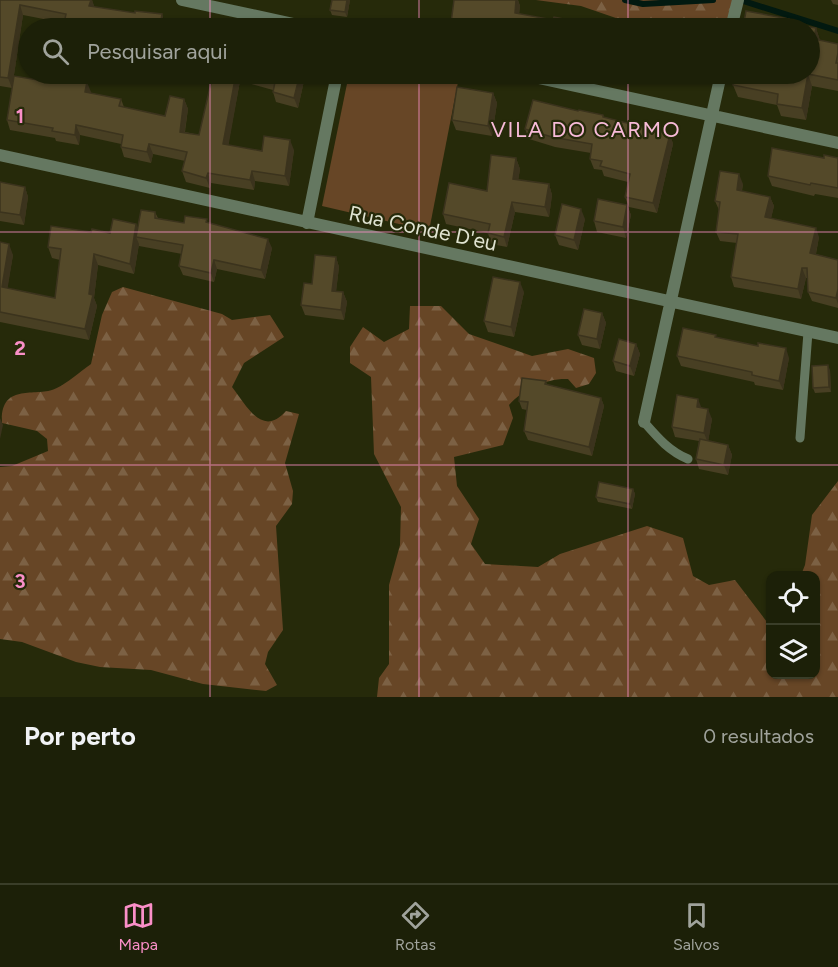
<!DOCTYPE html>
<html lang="pt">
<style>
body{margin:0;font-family:Figtree,sans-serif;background:#292d16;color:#f1f3f6}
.controls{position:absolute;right:18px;bottom:18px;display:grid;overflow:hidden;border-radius:12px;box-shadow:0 2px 4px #0004}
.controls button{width:54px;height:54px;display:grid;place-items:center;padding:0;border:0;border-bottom:2px solid #3a3e29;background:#1c2008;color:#f1f3f6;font:30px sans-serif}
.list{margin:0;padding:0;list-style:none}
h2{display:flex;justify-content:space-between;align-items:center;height:78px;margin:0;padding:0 24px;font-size:26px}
h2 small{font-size:20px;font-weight:400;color:#a0a39c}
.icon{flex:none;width:33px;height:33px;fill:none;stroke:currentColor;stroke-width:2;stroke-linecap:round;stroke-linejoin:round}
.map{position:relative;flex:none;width:838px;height:697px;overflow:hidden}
.search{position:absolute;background:#1c2008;box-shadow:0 2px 4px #0004;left:18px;right:18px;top:18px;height:66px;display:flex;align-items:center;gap:15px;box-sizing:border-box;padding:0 21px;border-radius:33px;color:#a0a39c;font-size:22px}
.sheet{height:186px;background:#1c2008}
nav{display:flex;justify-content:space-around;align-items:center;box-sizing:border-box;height:84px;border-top:2px solid #3a3e29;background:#1c2008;font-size:16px;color:#a0a39c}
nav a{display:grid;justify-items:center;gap:3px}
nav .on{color:#fa8fc8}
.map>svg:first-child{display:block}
.grass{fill:#674626}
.forest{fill:url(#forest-firs)}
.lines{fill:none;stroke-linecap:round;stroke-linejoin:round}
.stream{stroke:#021910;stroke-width:6}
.lane{stroke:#657861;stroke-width:9}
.street{stroke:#657861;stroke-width:12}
.wall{fill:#483f23}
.shaded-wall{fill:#3b331d}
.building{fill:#544929;stroke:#3b331d;stroke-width:1.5}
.grid{fill:none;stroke:#fa8fc8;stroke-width:1.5;stroke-opacity:0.55}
.labels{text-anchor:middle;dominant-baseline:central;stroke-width:4.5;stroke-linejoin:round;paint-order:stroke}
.street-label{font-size:21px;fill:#e0e3d1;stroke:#262a0a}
.neighbourhood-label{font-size:22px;letter-spacing:1.5px;fill:#f8bbd9;stroke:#262a0a}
.grid-label{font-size:20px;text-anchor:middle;font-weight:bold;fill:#fa8fc8;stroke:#262a0a;stroke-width:4.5;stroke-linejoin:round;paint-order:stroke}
</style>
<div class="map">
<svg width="838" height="697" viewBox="0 0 838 697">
<defs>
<pattern id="forest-firs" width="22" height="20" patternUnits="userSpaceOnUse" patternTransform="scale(1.5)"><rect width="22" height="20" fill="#674626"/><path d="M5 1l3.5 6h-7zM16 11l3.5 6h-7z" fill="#7c6144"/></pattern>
</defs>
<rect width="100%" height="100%" fill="#262a0a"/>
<!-- grass -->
<path class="grass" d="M 349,74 L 444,74 L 459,77 L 429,231 L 322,206 Z"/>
<!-- forest -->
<path class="forest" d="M 536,0 L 739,0 L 729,28 L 645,28 L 581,6 Z
M 123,287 L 222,314 L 232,320 L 270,315 L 284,337 L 244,363 L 232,387 C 247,406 262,438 286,411 L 299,414 L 285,463 L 293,491 L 292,504 L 276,526 L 283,630 L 268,652 L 265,664 L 277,685 L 266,691 L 203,684 L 151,670 L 100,667 L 76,662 L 22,642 L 0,639 L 0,467 L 12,466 L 48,451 L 47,439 L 37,431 L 2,423 C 0,384 32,396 52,390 C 63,387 81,371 91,364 L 102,315 L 112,292 Z
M 410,306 L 441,306 L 469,334 L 532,356 L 568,349 L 594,358 L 596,373 L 589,384 L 576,388 L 568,379 C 547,378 523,389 509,405 L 513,418 L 503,445 L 454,457 L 457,486 L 479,519 L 471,544 L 485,564 L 538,567 L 560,554 L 647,526 L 683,538 L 693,576 L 709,585 L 735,580 L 767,622 L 770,623 L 770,674 L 816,674 L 816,576 L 801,575 L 805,565 L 812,515 L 838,481 L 838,697 L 377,697 L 379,678 L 389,664 L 389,585 L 400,545 L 401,507 L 374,454 L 371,377 L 350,363 L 350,347 L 363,327 L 384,342 L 409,329 Z"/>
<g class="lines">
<!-- stream -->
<path class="stream" d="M 625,0 L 643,4 L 713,0
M 740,0 L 838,31"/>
<!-- lane -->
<path class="lane" d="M 644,422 C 658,438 669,451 688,459
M 800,438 L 808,332"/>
<!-- street -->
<path class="street" d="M 182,0 L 312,28
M 731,28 L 738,0
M 520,74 L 838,143
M 0,155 L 838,338
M 307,223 L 337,74
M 644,422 L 721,74"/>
</g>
<!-- wall -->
<path class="wall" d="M 0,0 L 92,0 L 94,7 L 135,13 L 162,14 L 165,25 L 64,23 L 23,15 L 12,88 L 0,86 Z
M 332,0 L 350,0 L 347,17 L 332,15 L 330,10 Z
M 454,0 L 518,0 L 520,6 L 519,14 L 553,20 L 626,28 L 453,28 L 451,23 Z
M 831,0 L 838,0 L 838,5 L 833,4 Z
M 789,19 L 791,23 L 816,28 L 820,41 L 838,44 L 838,91 L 812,86 L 806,120 L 781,116 L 777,105 L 738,97 L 733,85 L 743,28 Z
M 213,74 L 314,74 L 312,83 L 304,81 L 298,108 L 276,102 L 273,92 L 273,90 L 240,81 L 228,145 L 262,151 L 294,150 L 289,186 L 255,181 L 254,190 L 211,183 L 210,188 L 186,182 L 182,171 L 185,161 L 153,154 L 151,163 L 124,157 L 121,147 L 121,144 L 80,135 L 79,145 L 56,141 L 55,138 L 10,130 L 7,120 L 50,82 L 91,92 L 91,93 L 121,99 L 124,107 L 165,116 L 184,99 L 188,109 L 185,132 L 199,135 Z
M 590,74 L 618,74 L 617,80 Z
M 622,74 L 651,74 L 650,79 Z
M 493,93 L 497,103 L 492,136 L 456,130 L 452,120 Z
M 578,111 L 603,115 L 604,117 L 670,134 L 673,144 L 657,213 L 629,207 L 625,197 L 628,182 L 604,176 L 602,170 L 594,169 L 590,159 L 591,153 L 555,147 L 529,139 L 525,129 Z
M 516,158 L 520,169 L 518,180 L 549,184 L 552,195 L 549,217 L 515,212 L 507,247 L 491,244 L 488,233 L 446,224 L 443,214 L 487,191 Z
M 824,158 L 838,158 L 838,198 L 815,194 L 814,196 L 772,186 L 768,176 Z
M 0,182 L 25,187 L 28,197 L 24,225 L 0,221 Z
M 743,184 L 742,191 L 770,197 L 774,206 L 771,218 L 819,237 L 816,254 L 838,260 L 838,308 L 812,301 L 808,292 L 808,278 L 806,278 L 801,299 L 734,287 L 731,277 L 737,243 L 720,241 L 716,232 L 719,210 L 715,201 Z
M 627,205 L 631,215 L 626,238 L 597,232 L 594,221 Z
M 155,212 L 158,218 L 184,223 L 208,223 L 272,248 L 265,279 L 217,269 L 214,282 L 183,275 L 179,266 L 182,254 L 139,246 L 139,244 L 134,274 L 98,265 L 94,298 L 97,306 L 89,340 L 0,322 L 0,242 L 13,255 L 7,289 L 55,298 L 60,260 L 52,258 L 48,247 L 91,232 L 110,233 L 136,224 L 138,229 Z
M 585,219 L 578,250 L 559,245 L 555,235 Z
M 336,257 L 339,267 L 336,291 L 343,292 L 347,302 L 344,320 L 305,315 L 301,305 L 312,284 Z
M 524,292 L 514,337 L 488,332 L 484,321 Z
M 602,313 L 606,323 L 600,349 L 582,345 L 578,335 Z
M 716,335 L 716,338 L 789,358 L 783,390 L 755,385 L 754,382 L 681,366 L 677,356 Z
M 636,344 L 640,354 L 634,376 L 616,371 L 613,361 Z
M 830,370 L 831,392 L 815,393 L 813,388 Z
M 546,381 L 547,385 L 601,398 L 604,406 L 592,456 L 528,440 L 524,431 L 527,410 L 522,409 L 519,401 Z
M 701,407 L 712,419 L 708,441 L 728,445 L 732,455 L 728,475 L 699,469 L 696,459 L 699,441 L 675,437 L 672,427 Z
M 633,489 L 635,494 L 632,509 L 598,502 L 596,497 Z"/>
<!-- shaded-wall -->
<path class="shaded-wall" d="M 91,0 L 92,0 L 95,8 L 89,6 Z
M 347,0 L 350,0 L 347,17 L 345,12 Z
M 516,0 L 518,0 L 520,6 L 518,23 L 515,13 Z
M 20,5 L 23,15 L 12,88 L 8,78 Z
M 162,14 L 165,25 L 165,28 L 160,27 Z
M 816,28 L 820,40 L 818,51 L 814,39 Z
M 236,74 L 237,74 L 240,81 L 227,154 L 223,144 Z
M 300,74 L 302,74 L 304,81 L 298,108 L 294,98 Z
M 308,74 L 314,74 L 312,83 Z
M 614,74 L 618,74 L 617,80 Z
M 808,74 L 812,86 L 806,120 L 802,108 Z
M 87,82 L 91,92 L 89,102 L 85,92 Z
M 493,93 L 497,103 L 492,136 L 488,126 Z
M 184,99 L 188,109 L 183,142 L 180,132 Z
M 76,125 L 80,135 L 79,145 L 75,135 Z
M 670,134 L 673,144 L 657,213 L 653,203 Z
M 290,140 L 294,150 L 289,186 L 285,176 Z
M 149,144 L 153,154 L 151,163 L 147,152 Z
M 516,158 L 520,169 L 517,190 L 513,179 Z
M 252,171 L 255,181 L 254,190 L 250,180 Z
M 208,173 L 211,183 L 210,188 L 206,178 Z
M 739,174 L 743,184 L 740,199 L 737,190 Z
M 549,184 L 552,195 L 549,217 L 545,207 Z
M 25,187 L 28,197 L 24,225 L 20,215 Z
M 770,197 L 774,206 L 769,227 L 765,217 Z
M 512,202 L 515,212 L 507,247 L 504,237 Z
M 627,205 L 631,215 L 626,238 L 623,227 Z
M 581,209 L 585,219 L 578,250 L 574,240 Z
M 136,224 L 140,235 L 136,237 L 139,244 L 134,274 L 130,264 Z
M 816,228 L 819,237 L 814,263 L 810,253 Z
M 268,239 L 272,248 L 265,279 L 261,270 Z
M 9,244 L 13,255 L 6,298 L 2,287 Z
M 94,254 L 98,265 L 94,298 L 97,306 L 89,340 L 85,329 Z
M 336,257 L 339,267 L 335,301 L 332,291 Z
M 214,260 L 217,269 L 214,282 L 211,273 Z
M 802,268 L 806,278 L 801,299 L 798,289 Z
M 520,282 L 524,292 L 514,337 L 511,327 Z
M 838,289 L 838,304 L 836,298 Z
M 343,292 L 347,302 L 344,320 L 341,310 Z
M 602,313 L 606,323 L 600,349 L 597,339 Z
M 636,344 L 640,354 L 634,376 L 630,366 Z
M 786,348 L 789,358 L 783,390 L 779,381 Z
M 828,365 L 830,370 L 831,392 L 829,387 Z
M 601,398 L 604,406 L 592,456 L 589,447 Z
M 698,399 L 702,409 L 697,407 Z
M 708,409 L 712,419 L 708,443 L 704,433 Z
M 0,418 L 3,425 L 0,439 Z
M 728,445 L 732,455 L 728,475 L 724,465 Z
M 633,489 L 635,494 L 632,509 L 630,504 Z"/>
<!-- building -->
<path class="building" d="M 0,0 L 91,0 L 89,6 L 135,13 L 135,11 L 162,14 L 160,27 L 170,28 L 63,28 L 66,14 L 20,5 L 8,78 L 0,77 Z
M 332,0 L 347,0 L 345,12 L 330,10 Z
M 454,0 L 516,0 L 515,13 L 553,20 L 554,17 L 595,25 L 596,21 L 626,28 L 512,28 L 469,23 L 468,26 L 451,23 Z
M 746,11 L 789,19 L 788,23 L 816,28 L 814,39 L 838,44 L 838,53 L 836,63 L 838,63 L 838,80 L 808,74 L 802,108 L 777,104 L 778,94 L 733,85 L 735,74 L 810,74 L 810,28 L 743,28 Z
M 633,24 L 654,28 L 632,28 Z
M 51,74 L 87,82 L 85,92 L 121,99 L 119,106 L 165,116 L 170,96 L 184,99 L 180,132 L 199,135 L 213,74 L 236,74 L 223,144 L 262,151 L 264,136 L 290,140 L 285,176 L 252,171 L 250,180 L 208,173 L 206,178 L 182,171 L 187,152 L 149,144 L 147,152 L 121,147 L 123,135 L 76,125 L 75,135 L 52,131 L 53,128 L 7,120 L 14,76 L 50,82 Z
M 245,74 L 300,74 L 294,98 L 273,92 L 275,82 Z
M 457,87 L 493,93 L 488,126 L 452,120 Z
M 533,100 L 578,111 L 579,110 L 603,115 L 603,117 L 670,134 L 653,203 L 625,197 L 630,174 L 600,166 L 602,161 L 590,159 L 592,144 L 552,137 L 525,129 Z
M 772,148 L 824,158 L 824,155 L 838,158 L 838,188 L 811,183 L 810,185 L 768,176 Z
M 491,155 L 516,158 L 513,179 L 549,184 L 545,207 L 512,202 L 504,237 L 488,233 L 490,224 L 443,214 L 449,183 L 487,191 Z
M 720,171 L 739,174 L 737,190 L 770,197 L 765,217 L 816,228 L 810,253 L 838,260 L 838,289 L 836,298 L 808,292 L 807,268 L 802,268 L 798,289 L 731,277 L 738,234 L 716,232 L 720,202 L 715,201 Z
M 0,182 L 25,187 L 20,215 L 0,212 Z
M 598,199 L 627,205 L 623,227 L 594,221 Z
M 562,204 L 581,209 L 574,240 L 555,235 Z
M 141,210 L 155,212 L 155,218 L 184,223 L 185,216 L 207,219 L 206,222 L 268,239 L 261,270 L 214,260 L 211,273 L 179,266 L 183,245 L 136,237 Z
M 113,219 L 136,224 L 130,264 L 94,254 L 89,294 L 93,295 L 85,329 L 0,312 L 0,242 L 9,244 L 2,287 L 55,298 L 61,249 L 48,247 L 51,226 L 91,232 L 92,229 L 110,233 Z
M 315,255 L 336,257 L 332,291 L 343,292 L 341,310 L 301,305 L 304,283 L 312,284 Z
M 493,277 L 520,282 L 511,327 L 484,321 Z
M 584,309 L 602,313 L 597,339 L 578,335 Z
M 683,328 L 716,335 L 715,337 L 758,346 L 758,343 L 786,348 L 779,381 L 752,375 L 752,372 L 677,356 Z
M 619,339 L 636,344 L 630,366 L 613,361 Z
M 828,365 L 829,387 L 813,388 L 812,366 Z
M 522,378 L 546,381 L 545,384 L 601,398 L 589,447 L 524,431 L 528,402 L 519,401 Z
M 677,395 L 698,399 L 697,407 L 708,409 L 704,433 L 672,427 Z
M 700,439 L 728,445 L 724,465 L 696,459 Z
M 599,482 L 633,489 L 630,504 L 596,497 Z"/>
<!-- grid -->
<path class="grid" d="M 210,0 L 210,28M 419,0 L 419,28M 628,0 L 628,28M 210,74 L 210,697M 419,74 L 419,697M 628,74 L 628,697M 0,232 L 838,232M 0,465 L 838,465"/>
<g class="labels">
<!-- street labels -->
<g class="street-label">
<text transform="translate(423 228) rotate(12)">Rua Conde D'eu</text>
</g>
<!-- neighbourhood labels -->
<g class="neighbourhood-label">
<text x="586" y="129">VILA DO CARMO</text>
</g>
</g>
<g class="grid-label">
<text x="20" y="123">1</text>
<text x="20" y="355">2</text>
<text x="20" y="588">3</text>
</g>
</svg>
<div class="controls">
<button><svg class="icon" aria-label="locate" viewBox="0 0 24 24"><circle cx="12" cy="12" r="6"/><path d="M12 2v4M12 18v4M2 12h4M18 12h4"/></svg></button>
<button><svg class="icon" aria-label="layers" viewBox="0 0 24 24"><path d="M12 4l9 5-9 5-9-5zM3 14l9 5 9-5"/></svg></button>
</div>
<div class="search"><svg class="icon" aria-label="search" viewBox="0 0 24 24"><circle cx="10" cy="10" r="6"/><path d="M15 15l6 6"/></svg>Pesquisar aqui</div>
</div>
<section class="sheet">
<h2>Por perto<small>0 resultados</small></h2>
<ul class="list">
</ul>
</section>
<nav>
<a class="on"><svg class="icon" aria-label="map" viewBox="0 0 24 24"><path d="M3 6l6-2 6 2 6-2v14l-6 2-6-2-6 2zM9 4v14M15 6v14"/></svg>Mapa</a>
<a><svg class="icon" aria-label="directions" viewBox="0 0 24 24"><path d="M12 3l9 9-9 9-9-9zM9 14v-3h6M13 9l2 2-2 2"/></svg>Rotas</a>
<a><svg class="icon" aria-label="saved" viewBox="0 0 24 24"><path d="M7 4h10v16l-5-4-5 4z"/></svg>Salvos</a>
</nav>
